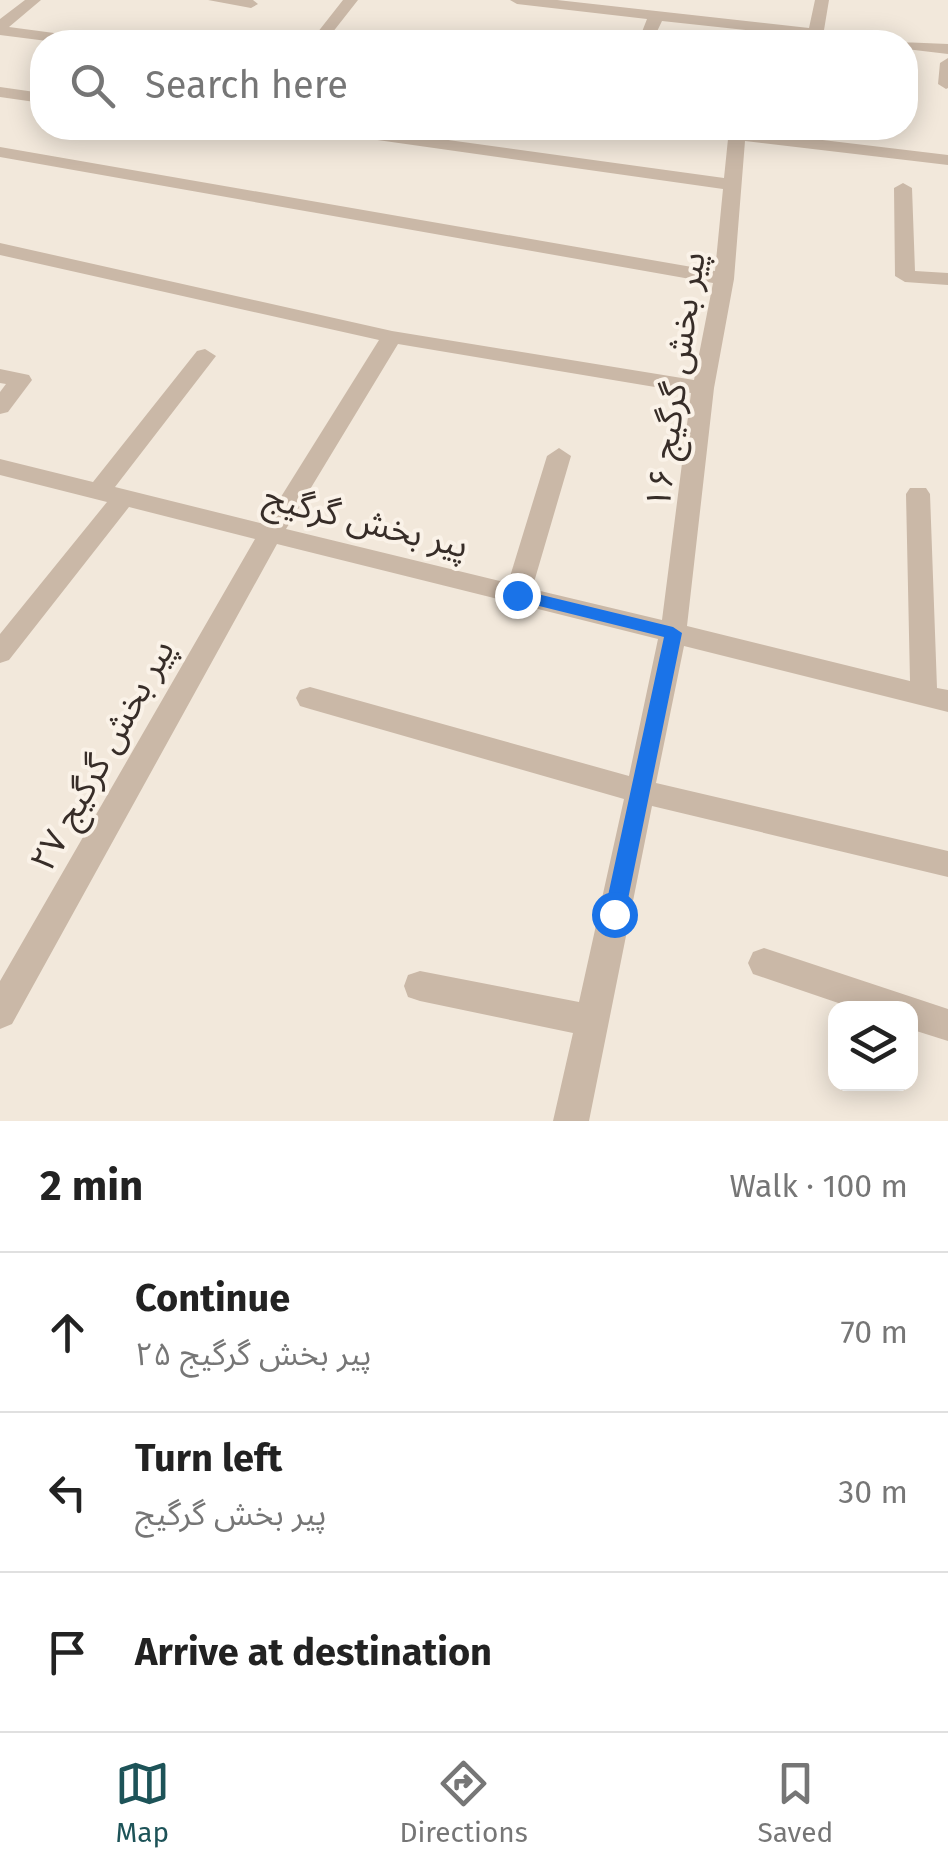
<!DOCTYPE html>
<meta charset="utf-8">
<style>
body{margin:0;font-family:"Fira Sans","Noto Sans Arabic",sans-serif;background:#f2f2f2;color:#222}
.controls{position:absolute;right:30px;bottom:30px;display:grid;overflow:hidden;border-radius:20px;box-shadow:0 5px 25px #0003}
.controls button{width:90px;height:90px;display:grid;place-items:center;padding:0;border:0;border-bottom:2px solid #e0e0e0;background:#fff;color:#222;font:50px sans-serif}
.stop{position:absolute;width:30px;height:30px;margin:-22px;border:8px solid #1a73e8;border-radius:50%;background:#fff}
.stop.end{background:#1a73e8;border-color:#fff;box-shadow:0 2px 10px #0008}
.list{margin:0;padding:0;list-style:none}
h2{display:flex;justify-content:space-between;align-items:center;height:130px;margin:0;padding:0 40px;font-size:42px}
h2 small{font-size:32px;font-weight:400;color:#767676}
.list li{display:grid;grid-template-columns:65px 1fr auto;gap:30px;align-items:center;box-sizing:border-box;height:160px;padding:0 40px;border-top:2px solid #e0e0e0}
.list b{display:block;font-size:38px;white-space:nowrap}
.list p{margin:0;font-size:32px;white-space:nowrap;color:#767676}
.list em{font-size:32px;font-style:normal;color:#767676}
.icon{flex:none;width:55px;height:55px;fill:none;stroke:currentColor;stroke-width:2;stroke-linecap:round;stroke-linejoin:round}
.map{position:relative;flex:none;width:948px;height:1121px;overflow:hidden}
.search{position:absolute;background:#fff;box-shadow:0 5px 25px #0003;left:30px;right:30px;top:30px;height:110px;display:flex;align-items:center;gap:25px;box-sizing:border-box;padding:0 35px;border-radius:40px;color:#767676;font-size:38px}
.sheet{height:610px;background:#fff}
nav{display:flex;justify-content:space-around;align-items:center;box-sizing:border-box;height:140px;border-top:2px solid #e0e0e0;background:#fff;font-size:28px;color:#767676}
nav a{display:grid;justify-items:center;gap:5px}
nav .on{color:#1d5358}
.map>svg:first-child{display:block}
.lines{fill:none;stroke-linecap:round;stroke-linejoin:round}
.minor{fill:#cab8a7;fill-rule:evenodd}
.route{fill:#1a73e8}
.labels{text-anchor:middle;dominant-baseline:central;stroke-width:8;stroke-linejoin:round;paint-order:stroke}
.street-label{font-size:35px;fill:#372d28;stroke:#faf2e8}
</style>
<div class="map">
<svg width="948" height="1121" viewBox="0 0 948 1121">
<rect width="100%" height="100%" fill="#f2e8db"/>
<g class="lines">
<!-- minor -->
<path class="minor" d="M 25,0 L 41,0 L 9,27 L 84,37 L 92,42 L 55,42 L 0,35 L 0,19 Z
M 208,0 L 253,0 L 258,4 L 251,8 Z
M 343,0 L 358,0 L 325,42 L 310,42 Z
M 510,0 L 557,0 L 809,28 L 815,0 L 829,0 L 824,30 L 892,37 L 900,42 L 948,44 L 948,54 L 906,49 L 906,42 L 855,42 L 662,21 L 652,42 L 638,42 L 647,19 L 517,4 Z
M 948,58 L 948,88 L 946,89 L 938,84 L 940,63 Z
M 0,87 L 42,93 L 42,103 L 0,97 Z
M 226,128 L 283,128 L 269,138 L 235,133 Z
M 319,128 L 361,128 L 724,178 L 728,139 L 683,133 L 675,128 L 722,128 L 948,155 L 948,165 L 745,141 L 734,279 L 714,388 L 687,626 L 910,681 L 906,494 L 910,488 L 926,488 L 930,494 L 937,688 L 948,690 L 948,712 L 684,646 L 656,783 L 948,851 L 948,877 L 652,806 L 589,1121 L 553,1121 L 573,1033 L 420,1001 L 408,997 L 404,986 L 408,975 L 420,971 L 579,1002 L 624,799 L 310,709 L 300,706 L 296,698 L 300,690 L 310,687 L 629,776 L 658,639 L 277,544 L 12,1024 L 0,1029 L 0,981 L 255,539 L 129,507 L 9,660 L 0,663 L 0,634 L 107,502 L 0,475 L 0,459 L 93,482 L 197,351 L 205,349 L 216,356 L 115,487 L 264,524 L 379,340 L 0,255 L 0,243 L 392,331 L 694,380 L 713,283 L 0,157 L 0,147 L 715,271 L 723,189 L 328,133 ZM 398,344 L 691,393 L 662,620 L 532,589 L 571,456 L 559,448 L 547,456 L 508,583 L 286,529 Z
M 903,183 L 912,188 L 915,271 L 948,273 L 948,285 L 905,282 L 895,276 L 894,188 Z
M 0,369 L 29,375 L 32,380 L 8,412 L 0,414 L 0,392 L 6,384 L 0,383 Z
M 764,948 L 948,1009 L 948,1041 L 910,1029 L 910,1008 L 853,1008 L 753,974 L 748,963 L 753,952 Z"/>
</g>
<!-- route -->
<path class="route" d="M 517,589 L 673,627 L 682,633 L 625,914 L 614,923 L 604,914 L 664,637 L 511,599 L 509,595 Z"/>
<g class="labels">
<!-- street labels -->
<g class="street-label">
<text transform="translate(675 380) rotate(-82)">پیر بخش گرگیج ۱۶</text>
<text transform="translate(366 521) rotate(14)">پیر بخش گرگیج</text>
<text transform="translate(102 755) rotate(-61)">پیر بخش گرگیج ۲۷</text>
</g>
</g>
</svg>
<div class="controls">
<button><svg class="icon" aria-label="layers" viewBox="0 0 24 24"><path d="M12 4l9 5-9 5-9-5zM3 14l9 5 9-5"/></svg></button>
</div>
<div class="stop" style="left:614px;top:914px"></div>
<div class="stop end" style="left:517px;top:595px"></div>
<div class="search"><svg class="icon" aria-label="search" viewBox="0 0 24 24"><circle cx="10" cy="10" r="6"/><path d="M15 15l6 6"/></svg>Search here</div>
</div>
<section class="sheet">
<h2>2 min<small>Walk · 100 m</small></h2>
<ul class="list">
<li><svg class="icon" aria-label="ahead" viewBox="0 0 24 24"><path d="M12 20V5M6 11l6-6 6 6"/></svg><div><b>Continue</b><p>پیر بخش گرگیج ۲۵</p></div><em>70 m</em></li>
<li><svg class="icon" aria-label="left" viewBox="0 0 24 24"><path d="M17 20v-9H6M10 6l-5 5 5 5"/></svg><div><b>Turn left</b><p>پیر بخش گرگیج</p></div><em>30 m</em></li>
<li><svg class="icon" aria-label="arrive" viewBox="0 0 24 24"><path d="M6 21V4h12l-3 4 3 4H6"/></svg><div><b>Arrive at destination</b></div></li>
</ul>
</section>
<nav>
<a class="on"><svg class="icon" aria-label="map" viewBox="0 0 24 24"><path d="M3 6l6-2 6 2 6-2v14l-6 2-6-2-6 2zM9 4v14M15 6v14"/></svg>Map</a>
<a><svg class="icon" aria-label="directions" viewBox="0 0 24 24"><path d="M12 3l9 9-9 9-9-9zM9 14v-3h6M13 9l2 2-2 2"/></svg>Directions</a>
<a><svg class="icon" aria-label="saved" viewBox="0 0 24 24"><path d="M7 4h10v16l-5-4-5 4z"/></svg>Saved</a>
</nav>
